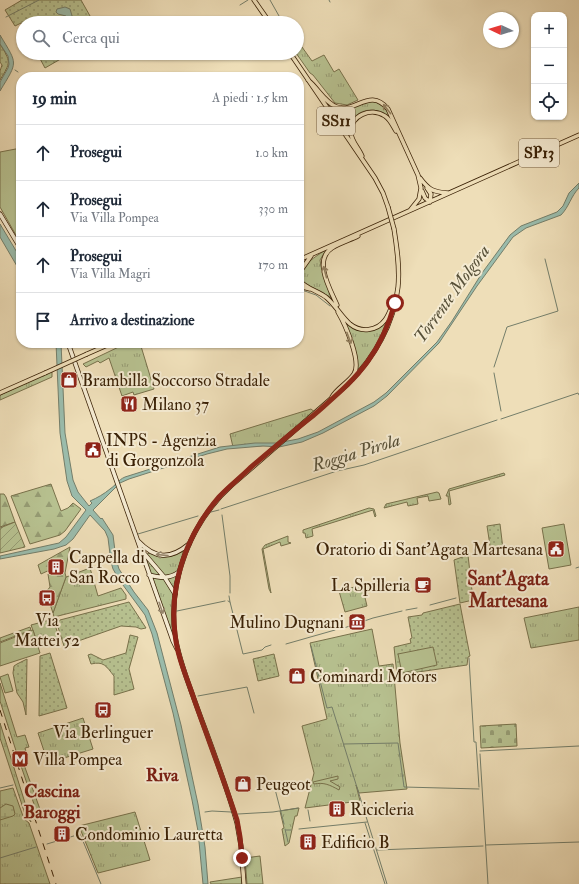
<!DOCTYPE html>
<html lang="it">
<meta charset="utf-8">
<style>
body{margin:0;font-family:"IM FELL Double Pica",serif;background:#f2f2f3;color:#1f2937}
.controls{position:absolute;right:12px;top:12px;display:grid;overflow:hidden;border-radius:8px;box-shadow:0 1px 3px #0004}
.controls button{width:36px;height:36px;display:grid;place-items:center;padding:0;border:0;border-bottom:1px solid #e0e1e3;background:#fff;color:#1f2937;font:20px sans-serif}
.compass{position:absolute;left:483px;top:12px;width:36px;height:36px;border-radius:50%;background:#fff;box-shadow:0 1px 3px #0004;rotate:274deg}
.stop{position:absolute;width:12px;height:12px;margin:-9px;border:3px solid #8f2418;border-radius:50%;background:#fff}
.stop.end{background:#8f2418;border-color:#fff;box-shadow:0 1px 4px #0008}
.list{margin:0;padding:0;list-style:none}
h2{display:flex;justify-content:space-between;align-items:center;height:52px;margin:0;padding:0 16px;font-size:17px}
h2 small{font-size:13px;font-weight:400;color:#747a83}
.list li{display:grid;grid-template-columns:26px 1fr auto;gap:12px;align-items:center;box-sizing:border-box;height:56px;padding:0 16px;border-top:1px solid #e0e1e3}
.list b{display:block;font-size:15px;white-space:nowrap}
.list p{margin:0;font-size:13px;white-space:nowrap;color:#747a83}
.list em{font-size:13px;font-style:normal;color:#747a83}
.icon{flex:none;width:22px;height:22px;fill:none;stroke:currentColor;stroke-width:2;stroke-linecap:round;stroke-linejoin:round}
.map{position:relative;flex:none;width:579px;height:884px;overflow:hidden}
.search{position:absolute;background:#fff;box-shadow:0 1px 3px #0004;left:16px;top:16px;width:288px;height:44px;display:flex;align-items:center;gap:10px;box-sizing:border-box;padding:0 14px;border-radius:22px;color:#747a83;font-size:15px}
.panel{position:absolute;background:#fff;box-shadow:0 1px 3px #0004;left:16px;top:72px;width:288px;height:276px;border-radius:16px}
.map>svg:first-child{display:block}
.grass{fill:url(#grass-tufts);stroke:#78714b}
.forest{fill:url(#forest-firs);stroke:#78714b}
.wetland{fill:url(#wetland-marsh);stroke:#78714b}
.cemetery{fill:url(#cemetery-stones);stroke:#78714b}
.park{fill:url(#park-dots);stroke:#78714b}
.garden{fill:url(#garden-furrows);stroke:#78714b}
.pitch{fill:#b7c190;stroke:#78714b}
.water{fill:#9abcac;stroke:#747e6a}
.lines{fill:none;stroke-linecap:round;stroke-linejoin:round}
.stream{stroke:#747e6a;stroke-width:1}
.secondary-casing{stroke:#3a2106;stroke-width:5}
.primary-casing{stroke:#3a2106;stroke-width:5}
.secondary{stroke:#f4ead1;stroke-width:3.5}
.primary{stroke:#eedeb8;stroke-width:3.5}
.rail{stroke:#3a2106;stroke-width:1;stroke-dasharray:7 7;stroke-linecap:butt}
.primary-bridge-casing{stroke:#3a2106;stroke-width:5;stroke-linecap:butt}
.primary-bridge{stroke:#eedeb8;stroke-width:3.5}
.oneway{stroke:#94805f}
.oneway2{stroke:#97866c}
.route{stroke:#8f2418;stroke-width:5}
.labels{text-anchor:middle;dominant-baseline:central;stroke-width:4;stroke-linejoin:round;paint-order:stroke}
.shield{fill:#f4ead1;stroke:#725d43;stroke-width:1}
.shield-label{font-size:16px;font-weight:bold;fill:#3a2106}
.poi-label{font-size:17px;fill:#3a2106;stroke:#f4ead1;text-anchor:start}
.water-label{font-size:18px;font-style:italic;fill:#575038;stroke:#f4ead1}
.neighbourhood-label{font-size:18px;font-weight:bold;fill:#7a1f14;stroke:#f4ead1}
.quarter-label{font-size:19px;font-weight:bold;fill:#7a1f14;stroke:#f4ead1}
</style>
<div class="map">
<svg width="579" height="884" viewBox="0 0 579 884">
<defs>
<pattern id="grass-tufts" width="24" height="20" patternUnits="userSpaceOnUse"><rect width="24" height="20" fill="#b7c190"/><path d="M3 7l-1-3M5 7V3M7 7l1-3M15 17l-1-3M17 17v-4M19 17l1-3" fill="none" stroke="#969c74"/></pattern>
<pattern id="forest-firs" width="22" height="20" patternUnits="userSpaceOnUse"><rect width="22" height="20" fill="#b7c190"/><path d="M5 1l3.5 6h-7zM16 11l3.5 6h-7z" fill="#969c74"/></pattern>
<pattern id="wetland-marsh" width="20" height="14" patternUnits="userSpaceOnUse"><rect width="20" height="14" fill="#b7c190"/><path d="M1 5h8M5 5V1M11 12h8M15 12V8" fill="none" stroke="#969c74"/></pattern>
<pattern id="cemetery-stones" width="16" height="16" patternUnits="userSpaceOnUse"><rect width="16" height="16" fill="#b7c190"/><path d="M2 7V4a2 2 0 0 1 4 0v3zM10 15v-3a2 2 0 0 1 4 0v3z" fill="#969c74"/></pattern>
<pattern id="park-dots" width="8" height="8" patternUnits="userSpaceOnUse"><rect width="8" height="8" fill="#b7c190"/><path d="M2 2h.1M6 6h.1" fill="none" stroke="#969c74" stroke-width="1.8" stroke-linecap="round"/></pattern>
<pattern id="garden-furrows" width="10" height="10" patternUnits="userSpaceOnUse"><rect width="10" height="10" fill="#b7c190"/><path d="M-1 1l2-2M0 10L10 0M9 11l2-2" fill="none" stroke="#969c74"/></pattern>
</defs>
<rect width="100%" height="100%" fill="#eedeb8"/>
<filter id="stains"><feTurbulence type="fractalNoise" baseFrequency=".005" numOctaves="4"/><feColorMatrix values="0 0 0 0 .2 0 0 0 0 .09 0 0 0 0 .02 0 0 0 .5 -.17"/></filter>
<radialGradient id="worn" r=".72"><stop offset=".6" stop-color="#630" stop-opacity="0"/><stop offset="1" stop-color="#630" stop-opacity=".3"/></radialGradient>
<!-- grass -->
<path class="grass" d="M 297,40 L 312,61 L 324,55 L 334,72 L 339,69 L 358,100 L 347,105 L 335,103 L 313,75 L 310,73 L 296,53 L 297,53 Z
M 373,101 C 383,105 387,109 391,120 C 387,116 383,112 378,111 C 368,108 356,112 352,122 C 351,126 350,130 349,135 L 329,105 C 332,107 337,109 341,109 C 348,110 364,103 373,101 Z
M 326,250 L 320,260 L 321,266 L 331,298 C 321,291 306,286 299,278 C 299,267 317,255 326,250 Z
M 387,320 C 380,340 370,359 355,374 L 357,365 L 345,324 L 368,331 Z
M 127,343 L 140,343 L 154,389 L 134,395 L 133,392 L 122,396 L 109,358 L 100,363 L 98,361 L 86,367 L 83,364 Z
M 52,371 L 52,377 L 0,400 L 0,395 Z
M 311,409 L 316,413 L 278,445 L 233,447 L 230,434 Z
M 504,473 L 505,475 L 449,491 L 451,504 L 449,505 L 448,496 L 446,496 L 449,489 Z
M 437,492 L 439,493 L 441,499 L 429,501 L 428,496 L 417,498 L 418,504 L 408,506 L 407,502 L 384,508 L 386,504 Z
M 369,508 L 374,509 L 376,516 L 375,517 L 373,510 L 312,529 L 313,536 L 306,538 L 305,533 L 303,533 L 303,530 Z
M 288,536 L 288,542 L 291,543 L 281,546 L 280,542 L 263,549 L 271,593 L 269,589 L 262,549 L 265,545 Z
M 181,552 L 183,552 L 183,553 L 176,577 L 173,594 L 175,643 L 144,555 L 150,553 C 161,558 171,558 181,552 Z
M 90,568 L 98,596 L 121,588 L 126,595 L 126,599 L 54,617 L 53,613 L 66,577 Z
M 362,585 L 367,606 L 345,612 L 339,591 Z
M 579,607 L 579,640 L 531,648 L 524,618 Z
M 53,619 L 60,640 L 39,647 L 31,625 Z
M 30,627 L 31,630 L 0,642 L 0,638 Z
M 372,629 L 379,666 L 393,664 L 400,743 L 407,789 L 359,793 L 356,785 L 360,801 L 305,808 L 314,773 L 302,726 L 327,719 L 310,643 Z
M 0,683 L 17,737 L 25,735 L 29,747 L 25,748 L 26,752 L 21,754 L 21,756 L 18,757 L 0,701 Z
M 83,718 L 93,749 L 48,763 L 38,733 Z
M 0,723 L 31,822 L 26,817 L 24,811 L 0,738 Z
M 23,762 L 41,812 L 37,813 L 20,763 Z
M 13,788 L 24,819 L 29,823 L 50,884 L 0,884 L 0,791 Z
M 299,808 L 297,816 L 295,816 L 289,843 L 285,846 L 282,829 L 284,828 L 280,811 Z
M 135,812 L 150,860 L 98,873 L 79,826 Z
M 260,856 L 263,884 L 247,884 L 245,858 Z
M 242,877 L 242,884 L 211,884 L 210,882 Z"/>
<!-- forest -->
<path class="forest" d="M 51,484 L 61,511 L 68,508 L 73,503 L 81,509 L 65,531 L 60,535 L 30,544 L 11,496 Z
M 0,494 L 4,494 L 6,497 L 15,522 L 0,527 Z
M 70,547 L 65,573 L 66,577 L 53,613 L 46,592 L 50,587 L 48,574 L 60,568 L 58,565 L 55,564 L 54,565 L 54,568 L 41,574 L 38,565 Z"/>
<!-- wetland -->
<path class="wetland" d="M 6,804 L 13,806 L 15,814 L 13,816 L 0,820 L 0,808 Z"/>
<!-- cemetery -->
<path class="cemetery" d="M 516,724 L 517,746 L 481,748 L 480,726 Z"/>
<!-- park -->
<path class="park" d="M 22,0 L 81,0 L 94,23 L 23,23 L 23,27 L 21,23 L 15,26 L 5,10 Z
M 0,44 C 11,62 11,62 0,80 L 0,71 L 2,65 L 0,62 Z
M 37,53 L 71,53 L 45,68 Z
M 500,524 L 503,549 L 491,552 L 487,526 Z
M 468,555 L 473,600 L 460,603 L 454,560 Z
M 129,602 L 146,628 L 141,629 L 136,627 L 121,626 L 64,646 L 57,624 L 60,620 Z
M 460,604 L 470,656 L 468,657 L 467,665 L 397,675 L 394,647 L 411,643 L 410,639 L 412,638 L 408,617 L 422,615 L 423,613 Z
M 130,635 L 138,637 L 129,669 L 134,689 L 114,695 L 114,676 C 106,666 104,661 91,664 L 88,655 L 91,654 L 103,660 L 126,653 Z
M 50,653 L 67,708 L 39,716 L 40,656 Z
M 274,654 L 279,676 L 258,681 L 253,659 Z
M 27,659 L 26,715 L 23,702 L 17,693 L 13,673 L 14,666 L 17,664 Z"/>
<!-- garden -->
<path class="garden" d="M 15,522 L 25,547 L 0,553 L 0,528 Z"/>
<!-- pitch -->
<path class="pitch" d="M 21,148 L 21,235 L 17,237 L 0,207 L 0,152 Z
M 564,524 L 571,565 L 549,569 L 542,528 Z
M 33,630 L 40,653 L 0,666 L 0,643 Z
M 433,647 L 437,665 L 402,673 L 398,654 Z
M 8,674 L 13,691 L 5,693 L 0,677 Z
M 338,776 L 338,779 L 330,781 L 340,787 L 339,790 C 330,785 324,782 314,784 L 313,782 Z"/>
<!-- water -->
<path class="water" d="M 65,7 L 70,9 L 73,19 L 76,21 L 76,23 L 66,23 L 66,16 L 58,14 L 56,12 L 57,9 Z
M 0,35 C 18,65 18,61 0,91 L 0,82 L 8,68 L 9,64 L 8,56 L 0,44 Z
M 579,183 L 579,188 C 571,196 569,207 561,215 L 526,228 L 513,237 L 477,286 L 439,343 L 387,396 L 374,406 L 323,433 L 302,442 L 279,447 L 263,446 L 227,449 L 207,454 L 129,479 L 120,483 L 93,510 L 101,519 L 102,518 L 113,535 L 116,559 L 119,569 L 134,592 L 148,610 L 157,633 L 181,725 L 198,804 L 205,847 L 208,884 L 203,884 L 198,831 L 192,800 L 173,713 L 152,634 L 145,615 L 120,581 L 113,569 L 111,562 L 108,538 L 105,531 L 90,515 L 73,539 L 66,545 L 54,549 L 0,559 L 0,556 L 59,543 L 66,537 L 86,510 L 72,496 L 67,481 L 60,433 L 56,343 L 61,343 L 65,433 L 73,480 L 78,492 L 89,506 L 92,503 L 90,501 C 97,498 104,494 110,489 C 116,485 118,480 125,477 L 220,447 L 255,443 L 277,443 L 298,439 L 318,432 L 374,402 L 386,393 L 437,342 L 452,321 L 482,273 L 510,235 L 521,226 L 557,212 L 563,206 L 569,193 Z
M 0,224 L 21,259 L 21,273 L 0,237 Z"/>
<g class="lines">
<!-- stream -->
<path class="stream" d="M 270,0 L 283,23
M 329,0 L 330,2
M 240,5 L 248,0
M 6,17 L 39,0
M 15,70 L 18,72
M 299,289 L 316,295 L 330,306
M 494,367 L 507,327 L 558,311 L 545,259
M 494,373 L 501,411
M 501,419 L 578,393 L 579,395
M 221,509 L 337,471 L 364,465 L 497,420
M 211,512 L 219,510
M 222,515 L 230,576 L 230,593
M 138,534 L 198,516
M 576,568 L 579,567
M 229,596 L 230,602
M 228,601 L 230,602 L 243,654 L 262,650 L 265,647 L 271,645
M 430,605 L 456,598
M 406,610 L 417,608
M 177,611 L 225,601
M 341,629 L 373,618 L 402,611
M 286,644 L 335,630
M 311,646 L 327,708 L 332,707 L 387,884
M 469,658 L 474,742 L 476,742 L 479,787
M 198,696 L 247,687 L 254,713
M 344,744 L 398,743 L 404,787 L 479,789
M 480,751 L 579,746
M 480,754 L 488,884
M 0,788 L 13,785
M 275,789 L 284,824
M 308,810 L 310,821
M 205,812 L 212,811 L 231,812
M 238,814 L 273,812 L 298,808
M 365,823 L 385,884
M 285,829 L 288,842
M 299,829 L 367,822
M 286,830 L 291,830
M 80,834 L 101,884
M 47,844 L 77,835
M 486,845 L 579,842
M 377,850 L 483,846
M 0,858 L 36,847"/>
<!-- secondary casing -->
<g class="secondary-casing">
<path id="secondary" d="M 0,214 L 21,249
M 68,343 L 173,641 L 177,649
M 138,541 C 155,559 170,560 189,544
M 142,551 L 165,578 L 175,594
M 149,575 C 161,578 169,579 179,572"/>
</g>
<!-- primary casing -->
<g class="primary-casing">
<path id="primary" d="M 254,0 L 270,23
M 290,53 L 375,178 L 383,193 L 388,207
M 308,80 C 318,88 325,103 337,107 C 356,113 370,87 388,109 L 418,175 L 421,188 L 419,199 L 411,209
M 362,156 C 359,148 351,141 351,133 C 350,115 371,107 385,116 C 390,119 393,126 396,131
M 420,178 C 429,190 433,192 448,193
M 427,188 L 431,194 L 430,202
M 422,191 L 425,198 L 430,202
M 299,260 L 579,135
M 299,273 L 311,256
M 299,280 C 306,289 319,291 327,298 C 336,306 341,316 350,324 C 361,333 377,331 385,320 C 389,315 391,308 393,303
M 299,286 L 310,289
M 337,305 C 330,289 313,260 332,248 C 340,243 350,240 358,236
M 87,354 L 112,343
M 0,393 L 45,373
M 332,397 C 337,388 348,383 354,374 C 362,362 345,324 338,312
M 244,884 L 241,846 L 237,823 C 225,780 208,738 193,696 C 186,677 178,656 175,635 C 168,579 191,522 232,485 L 348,384 C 374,358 394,324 398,287 C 400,268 397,248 394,229"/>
</g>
<!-- secondary -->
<use href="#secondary" class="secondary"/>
<!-- primary -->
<use href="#primary" class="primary"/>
<!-- rail -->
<path class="rail" d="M 0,710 L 56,884"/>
<!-- primary-bridge casing -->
<g class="primary-bridge-casing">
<path id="primary-bridge" d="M 388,207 L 394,229
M 45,373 L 87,354"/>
</g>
<!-- primary-bridge -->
<use href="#primary-bridge" class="primary-bridge"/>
</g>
<!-- one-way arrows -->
<defs><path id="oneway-shaft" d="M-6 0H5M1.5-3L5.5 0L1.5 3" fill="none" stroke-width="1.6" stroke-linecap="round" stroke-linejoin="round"/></defs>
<g class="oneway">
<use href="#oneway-shaft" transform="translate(387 109) rotate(-128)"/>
<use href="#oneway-shaft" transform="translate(325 272) rotate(-105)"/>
<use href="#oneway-shaft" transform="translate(349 338) rotate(69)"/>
</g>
<g class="oneway2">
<use href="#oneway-shaft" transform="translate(162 555) rotate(-174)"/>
<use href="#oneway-shaft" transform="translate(161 608) rotate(71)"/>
</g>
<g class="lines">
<!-- route -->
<path class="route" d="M 242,858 L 240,837 L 237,820 C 224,780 208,739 194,699 C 187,678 177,656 175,634 C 169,585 186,535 219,497 C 228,487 240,478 250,468 C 271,450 292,432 314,415 C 333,398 353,382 368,361 C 381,343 389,324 395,303"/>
</g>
<!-- icons -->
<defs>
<g id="shop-square" transform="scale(0.9)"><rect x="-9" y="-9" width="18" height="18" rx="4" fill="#8f2418" stroke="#f4ead1"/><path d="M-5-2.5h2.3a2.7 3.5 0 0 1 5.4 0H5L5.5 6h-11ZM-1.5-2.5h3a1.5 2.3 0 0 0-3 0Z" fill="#fff"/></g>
<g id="restaurant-square" transform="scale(0.9)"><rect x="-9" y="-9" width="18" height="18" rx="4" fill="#8f2418" stroke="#f4ead1"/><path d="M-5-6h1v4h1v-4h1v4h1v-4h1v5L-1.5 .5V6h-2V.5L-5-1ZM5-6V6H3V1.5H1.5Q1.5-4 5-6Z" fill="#fff"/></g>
<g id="civic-square" transform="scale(0.9)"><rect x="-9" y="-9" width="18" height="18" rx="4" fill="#8f2418" stroke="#f4ead1"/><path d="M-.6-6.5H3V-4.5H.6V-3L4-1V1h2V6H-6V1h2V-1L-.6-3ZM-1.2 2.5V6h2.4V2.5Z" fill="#fff"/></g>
<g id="building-square" transform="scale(0.9)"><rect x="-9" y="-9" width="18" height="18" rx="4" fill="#8f2418" stroke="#f4ead1"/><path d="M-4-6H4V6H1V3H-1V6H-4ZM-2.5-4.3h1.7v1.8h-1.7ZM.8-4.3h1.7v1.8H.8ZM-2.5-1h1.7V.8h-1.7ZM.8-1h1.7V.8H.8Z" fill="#fff"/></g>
<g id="cafe-square" transform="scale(0.9)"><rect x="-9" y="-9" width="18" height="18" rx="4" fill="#8f2418" stroke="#f4ead1"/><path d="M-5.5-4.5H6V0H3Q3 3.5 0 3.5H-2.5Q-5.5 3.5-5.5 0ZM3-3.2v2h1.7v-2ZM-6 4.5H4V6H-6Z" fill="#fff"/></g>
<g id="bus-square" transform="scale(0.9)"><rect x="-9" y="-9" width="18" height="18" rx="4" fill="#8f2418" stroke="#f4ead1"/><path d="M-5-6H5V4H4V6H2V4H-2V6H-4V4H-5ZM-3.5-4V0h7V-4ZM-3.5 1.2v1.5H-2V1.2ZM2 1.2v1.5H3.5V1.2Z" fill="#fff"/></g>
<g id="museum-square" transform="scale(0.9)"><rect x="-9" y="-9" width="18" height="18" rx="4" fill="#8f2418" stroke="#f4ead1"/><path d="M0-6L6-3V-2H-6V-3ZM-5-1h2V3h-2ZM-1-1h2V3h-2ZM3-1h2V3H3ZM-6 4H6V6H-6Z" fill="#fff"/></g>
<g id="metro-square" transform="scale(0.9)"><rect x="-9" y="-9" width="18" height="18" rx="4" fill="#8f2418" stroke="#f4ead1"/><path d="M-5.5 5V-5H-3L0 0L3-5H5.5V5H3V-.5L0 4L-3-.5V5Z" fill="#fff"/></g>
</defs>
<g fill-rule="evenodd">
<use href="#shop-square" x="69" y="380"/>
<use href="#restaurant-square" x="129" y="404"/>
<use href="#civic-square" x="93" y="450"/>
<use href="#civic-square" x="556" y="549"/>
<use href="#building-square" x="56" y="567"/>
<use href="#cafe-square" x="423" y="585"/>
<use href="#bus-square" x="47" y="598"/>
<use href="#museum-square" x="357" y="622"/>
<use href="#shop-square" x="297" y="676"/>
<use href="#bus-square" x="103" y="710"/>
<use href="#metro-square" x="20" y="759"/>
<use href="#shop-square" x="243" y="784"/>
<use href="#building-square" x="337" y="809"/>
<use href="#building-square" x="62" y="834"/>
<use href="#building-square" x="308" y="842"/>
</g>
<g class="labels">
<!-- shield labels -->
<g class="shield">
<rect x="317" y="107" width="38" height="28" rx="3"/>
<rect x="519" y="139" width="40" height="28" rx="3"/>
</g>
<g class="shield-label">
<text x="336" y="121">SS11</text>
<text x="539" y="153">SP13</text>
</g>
<!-- poi labels -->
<g class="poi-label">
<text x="82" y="380">Brambilla Soccorso Stradale</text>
<text x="142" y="404">Milano 37</text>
<text x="106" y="440">INPS - Agenzia<tspan x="106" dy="20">di Gorgonzola</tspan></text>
<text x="543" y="549" text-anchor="end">Oratorio di Sant'Agata Martesana</text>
<text x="69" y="557">Cappella di<tspan x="69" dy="20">San Rocco</tspan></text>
<text x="410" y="585" text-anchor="end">La Spilleria</text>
<text x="47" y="620" text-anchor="middle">Via<tspan x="47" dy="20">Mattei 52</tspan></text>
<text x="344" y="622" text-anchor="end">Mulino Dugnani</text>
<text x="310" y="676">Cominardi Motors</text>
<text x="103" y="732" text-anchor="middle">Via Berlinguer</text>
<text x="33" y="759">Villa Pompea</text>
<text x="256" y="784">Peugeot</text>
<text x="350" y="809">Ricicleria</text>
<text x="75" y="834">Condominio Lauretta</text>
<text x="321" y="842">Edificio B</text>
</g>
<!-- water labels -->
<g class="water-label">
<text transform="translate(452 294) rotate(-54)">Torrente Molgora</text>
<text transform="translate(356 453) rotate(-17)">Roggia Pirola</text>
</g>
<!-- neighbourhood labels -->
<g class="neighbourhood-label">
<text x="162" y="775">Riva</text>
<text x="52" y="791">Cascina<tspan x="52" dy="21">Baroggi</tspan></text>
</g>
<!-- quarter labels -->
<g class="quarter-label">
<text x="508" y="579">Sant'Agata<tspan x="508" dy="22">Martesana</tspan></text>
</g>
</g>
<rect width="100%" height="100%" filter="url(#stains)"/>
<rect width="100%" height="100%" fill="url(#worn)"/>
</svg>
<div class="controls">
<button>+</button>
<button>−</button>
<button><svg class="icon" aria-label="locate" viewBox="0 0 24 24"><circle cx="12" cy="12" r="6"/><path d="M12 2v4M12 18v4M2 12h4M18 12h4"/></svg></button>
</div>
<svg class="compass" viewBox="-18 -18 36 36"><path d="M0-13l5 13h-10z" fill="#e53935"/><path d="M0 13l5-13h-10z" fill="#747a83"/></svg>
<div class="stop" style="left:395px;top:303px"></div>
<div class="stop end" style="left:242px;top:858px"></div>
<div class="search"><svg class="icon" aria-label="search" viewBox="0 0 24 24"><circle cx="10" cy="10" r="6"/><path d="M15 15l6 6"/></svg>Cerca qui</div>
<section class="panel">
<h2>19 min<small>A piedi · 1.5 km</small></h2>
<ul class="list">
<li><svg class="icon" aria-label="ahead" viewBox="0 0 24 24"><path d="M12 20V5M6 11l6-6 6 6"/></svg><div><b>Prosegui</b></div><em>1.0 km</em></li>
<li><svg class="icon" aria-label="ahead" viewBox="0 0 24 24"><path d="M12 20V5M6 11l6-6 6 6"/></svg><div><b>Prosegui</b><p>Via Villa Pompea</p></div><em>330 m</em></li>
<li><svg class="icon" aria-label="ahead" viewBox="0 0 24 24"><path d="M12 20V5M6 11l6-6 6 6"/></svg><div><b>Prosegui</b><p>Via Villa Magri</p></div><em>170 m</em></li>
<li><svg class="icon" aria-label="arrive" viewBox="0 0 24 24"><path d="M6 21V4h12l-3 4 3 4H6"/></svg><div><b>Arrivo a destinazione</b></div></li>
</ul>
</section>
</div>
